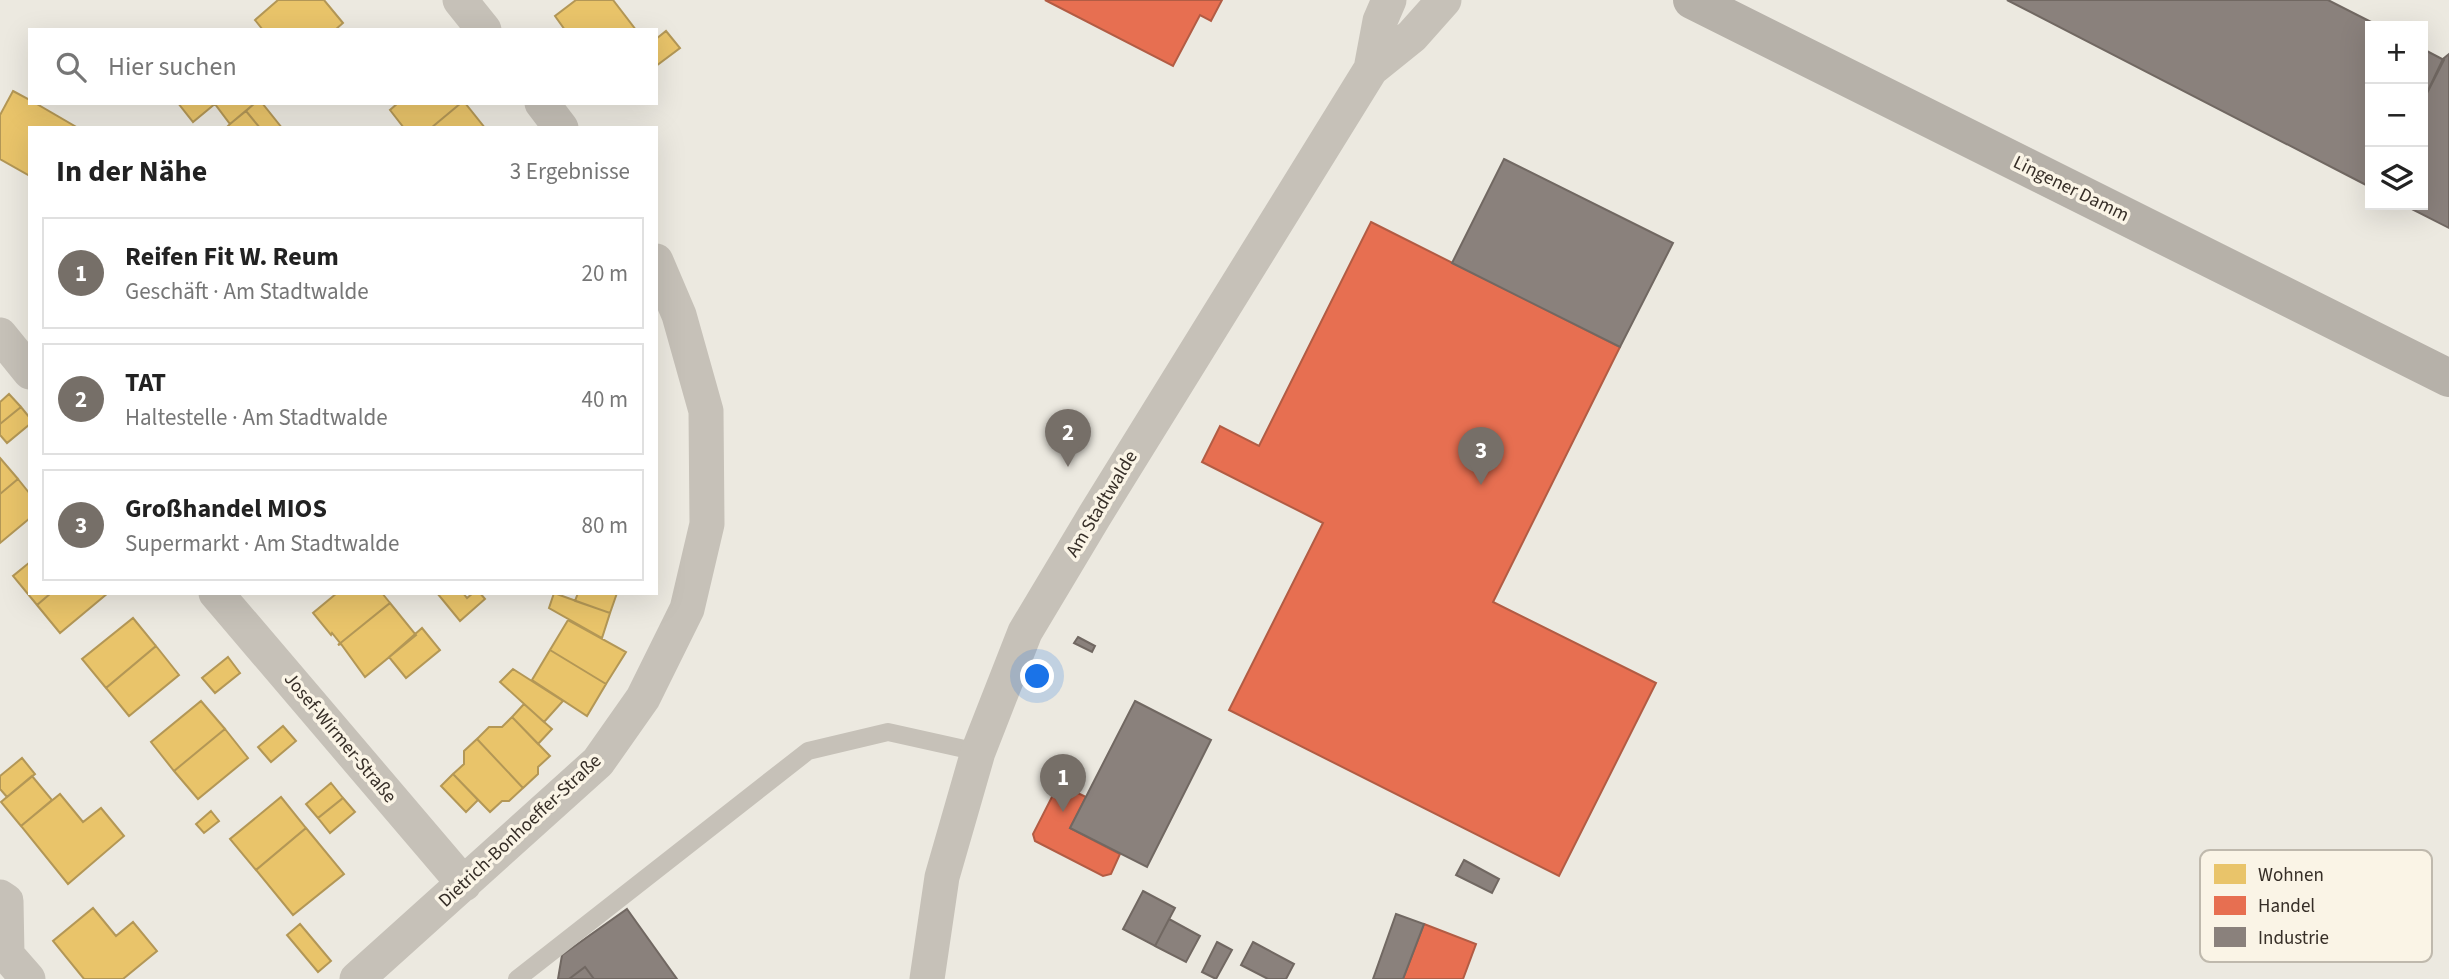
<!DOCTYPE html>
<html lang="de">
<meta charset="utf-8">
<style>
body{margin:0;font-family:"Source Sans 3",sans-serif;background:#f6f6f6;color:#222}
.controls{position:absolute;right:21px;top:21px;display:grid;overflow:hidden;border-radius:0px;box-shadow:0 7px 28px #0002}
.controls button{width:63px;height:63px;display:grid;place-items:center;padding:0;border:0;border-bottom:2px solid #e0e0e0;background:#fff;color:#222;font:35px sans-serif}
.you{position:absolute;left:1038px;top:677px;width:24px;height:24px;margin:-18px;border:5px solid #fff;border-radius:50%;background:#1a73e8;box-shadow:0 0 0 10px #1a73e833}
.badge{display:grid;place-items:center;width:46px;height:46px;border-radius:50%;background:#766f68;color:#fff;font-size:23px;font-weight:700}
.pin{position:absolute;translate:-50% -58px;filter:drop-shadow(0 2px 4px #0008)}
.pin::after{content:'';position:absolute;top:37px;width:24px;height:21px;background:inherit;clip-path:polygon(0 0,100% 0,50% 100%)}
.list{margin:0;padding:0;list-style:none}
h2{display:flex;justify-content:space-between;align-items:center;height:91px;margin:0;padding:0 28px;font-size:30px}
h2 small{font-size:23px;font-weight:400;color:#767676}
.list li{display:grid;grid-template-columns:46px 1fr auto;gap:21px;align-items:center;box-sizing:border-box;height:112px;margin:0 14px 14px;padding:0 14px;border:2px solid #e0e0e0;border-radius:0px}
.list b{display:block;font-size:26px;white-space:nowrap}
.list p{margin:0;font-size:23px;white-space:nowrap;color:#767676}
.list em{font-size:23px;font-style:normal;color:#767676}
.icon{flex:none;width:38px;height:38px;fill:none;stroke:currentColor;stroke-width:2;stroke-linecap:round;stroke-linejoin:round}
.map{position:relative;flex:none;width:2449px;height:979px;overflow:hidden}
.search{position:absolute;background:#fff;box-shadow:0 7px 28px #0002;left:28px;top:28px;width:630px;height:77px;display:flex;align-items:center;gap:18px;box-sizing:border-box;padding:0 24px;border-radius:0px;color:#767676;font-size:26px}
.panel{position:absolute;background:#fff;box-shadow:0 7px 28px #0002;left:28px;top:126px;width:630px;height:469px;border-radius:0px}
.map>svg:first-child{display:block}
.homes{fill:#e9c46a;stroke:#b39756;stroke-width:2}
.shops{fill:#e76f51;stroke:#b25c44;stroke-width:2}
.industry{fill:#8a817c;stroke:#716862;stroke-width:2}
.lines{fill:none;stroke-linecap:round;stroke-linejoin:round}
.service{stroke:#c6c1b8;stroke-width:18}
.minor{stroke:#c6c1b8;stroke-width:35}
.secondary{stroke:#b6b1a9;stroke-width:38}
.labels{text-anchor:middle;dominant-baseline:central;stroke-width:7;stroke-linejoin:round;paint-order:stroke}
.street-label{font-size:19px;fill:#362e27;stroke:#faf4e6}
.key{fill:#faf4e6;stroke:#bfb9ad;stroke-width:2}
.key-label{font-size:19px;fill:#362e27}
</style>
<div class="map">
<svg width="2449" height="979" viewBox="0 0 2449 979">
<rect width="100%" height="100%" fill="#ece9e0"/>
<!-- homes -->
<path class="homes" d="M 278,0 L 324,0 L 343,23 L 335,30 L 263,30 L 255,20 Z
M 576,0 L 613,0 L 636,30 L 565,30 L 555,16 Z
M 666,31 L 680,48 L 656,66 L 656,39 Z
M 13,91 L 30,100 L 30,103 L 35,103 L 78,128 L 30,128 L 30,176 L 0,159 L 0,115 Z
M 178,103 L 216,103 L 193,122 Z
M 216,103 L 255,103 L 230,124 L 215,104 Z
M 255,103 L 262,103 L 282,128 L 260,128 L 246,111 Z
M 398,103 L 461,103 L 431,128 L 404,128 L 390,110 Z
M 461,103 L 465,103 L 485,128 L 431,128 Z
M 246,111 L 260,128 L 226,128 L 230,124 Z
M 9,394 L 21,407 L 0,424 L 0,402 Z
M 21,407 L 30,418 L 30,424 L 7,443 L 0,435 L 0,424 Z
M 0,458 L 18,479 L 0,494 Z
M 18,479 L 30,494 L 30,518 L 0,543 L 0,494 Z
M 30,562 L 30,593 L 51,593 L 37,605 L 13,576 Z
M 51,593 L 108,593 L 60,633 L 37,605 Z
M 382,593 L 390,603 L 338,645 L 340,643 L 332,633 L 331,635 L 313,613 L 337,593 Z
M 437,593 L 463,593 L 467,598 L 473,593 L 480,593 L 485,599 L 460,621 Z
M 554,593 L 610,613 L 602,638 L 549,608 Z
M 578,593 L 617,593 L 610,613 L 575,601 Z
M 390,603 L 416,635 L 365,677 L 341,644 L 338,645 Z
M 133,618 L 156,646 L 106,688 L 82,659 Z
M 568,620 L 626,652 L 606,684 L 550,650 Z
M 422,628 L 440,650 L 406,678 L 389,657 Z
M 156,646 L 179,675 L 129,716 L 106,688 Z
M 550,650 L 606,684 L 587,716 L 532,680 Z
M 228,657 L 240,673 L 215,693 L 202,678 Z
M 513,669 L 563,701 L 544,722 L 500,682 Z
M 201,701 L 225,729 L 174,771 L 151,742 Z
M 524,704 L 552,729 L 538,744 L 512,717 Z
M 512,717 L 550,756 L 538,767 L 538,774 L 523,788 L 477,739 L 489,727 L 502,727 Z
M 283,726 L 296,741 L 271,762 L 258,747 Z
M 225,729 L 248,758 L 198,799 L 174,771 Z
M 477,739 L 523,788 L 509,801 L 502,801 L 490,812 L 453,774 L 464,764 L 464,751 Z
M 22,758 L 35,774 L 7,797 L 0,789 L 0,776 Z
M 453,774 L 478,800 L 466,812 L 441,786 Z
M 32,776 L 52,800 L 21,826 L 1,802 Z
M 331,783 L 343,798 L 318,818 L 306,804 Z
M 60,794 L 83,822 L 101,808 L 124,836 L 68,884 L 21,826 Z
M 281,797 L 306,828 L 256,870 L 230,839 Z
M 343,798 L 355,812 L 330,833 L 318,818 Z
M 211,811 L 219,821 L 204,833 L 196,824 Z
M 306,828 L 344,874 L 293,915 L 256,870 Z
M 93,908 L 116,936 L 133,922 L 157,951 L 123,979 L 84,979 L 53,941 Z
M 300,924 L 331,961 L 318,972 L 287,935 Z"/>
<!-- shops -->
<path class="shops" d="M 1045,0 L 1222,0 L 1211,21 L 1200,15 L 1173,66 Z
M 1371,222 L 1620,347 L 1493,602 L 1656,683 L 1559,876 L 1229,710 L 1323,523 L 1202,462 L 1220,426 L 1259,446 Z
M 1063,786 L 1086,797 L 1070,828 L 1120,854 L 1111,874 L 1103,876 L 1035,841 L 1033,834 L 1056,789 Z
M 1424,924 L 1476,944 L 1463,979 L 1403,979 Z"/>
<!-- industry -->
<path class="industry" d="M 2007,0 L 2328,0 L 2379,26 L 2370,26 L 2370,187 Z
M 2423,49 L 2444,60 L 2423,101 Z
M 2449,54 L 2449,228 L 2404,205 L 2423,205 L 2423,101 L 2443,59 Z
M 1504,159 L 1673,243 L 1620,347 L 1452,263 Z
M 1078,637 L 1095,646 L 1092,652 L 1074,643 Z
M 1135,701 L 1211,740 L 1147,867 L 1070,828 Z
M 1464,860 L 1499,879 L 1492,893 L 1456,875 Z
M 1143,891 L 1175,908 L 1155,946 L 1123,929 Z
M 627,909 L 677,979 L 594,979 L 585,967 L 569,979 L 558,979 L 562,955 Z
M 1396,914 L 1424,924 L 1403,979 L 1373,979 Z
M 1169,919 L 1200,936 L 1186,962 L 1155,946 Z
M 1217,942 L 1232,950 L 1216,979 L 1202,972 Z
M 1253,942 L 1294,964 L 1286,979 L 1268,979 L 1241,965 Z
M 585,967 L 594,979 L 569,979 Z"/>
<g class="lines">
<!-- service -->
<path class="service" d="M 517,979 L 808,751 L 888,732 L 978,752"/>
<!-- minor -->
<path class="minor" d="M 460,0 L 484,30
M 1371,69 L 1380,21 L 1389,0
M 542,103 L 561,128
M 0,335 L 30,372
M 216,593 L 464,884
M 0,897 L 6,901 L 7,955 L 28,979
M 357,979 L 598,762 L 643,698 L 687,609 L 707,524 L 706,411 L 679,315 L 656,261
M 927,979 L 942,877 L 978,752 L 1025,632 L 1095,515 L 1371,69 L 1412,36 L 1444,0"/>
<!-- secondary -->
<path class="secondary" d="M 1692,0 L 2449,378"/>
</g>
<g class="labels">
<!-- street labels -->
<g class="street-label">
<text transform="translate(2071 189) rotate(26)">Lingener Damm</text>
<text transform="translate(1102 504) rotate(-59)">Am Stadtwalde</text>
<text transform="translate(340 738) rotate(50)">Josef-Wirmer-Straße</text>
<text transform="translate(520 831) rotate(-43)">Dietrich-Bonhoeffer-Straße</text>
</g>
</g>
<!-- legend -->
<rect x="2200" y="850" width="232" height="112" rx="10" class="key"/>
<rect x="2214" y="864" width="32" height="20" fill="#e9c46a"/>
<rect x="2214" y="896" width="32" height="19" fill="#e76f51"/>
<rect x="2214" y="927" width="32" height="20" fill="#8a817c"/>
<g class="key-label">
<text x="2258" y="881">Wohnen</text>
<text x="2258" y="912">Handel</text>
<text x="2258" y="944">Industrie</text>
</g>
</svg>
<div class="controls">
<button>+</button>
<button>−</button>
<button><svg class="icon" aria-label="layers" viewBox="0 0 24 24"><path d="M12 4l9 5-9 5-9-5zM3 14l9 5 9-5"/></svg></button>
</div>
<div class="you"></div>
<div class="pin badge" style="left:1063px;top:812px">1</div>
<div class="pin badge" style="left:1068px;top:467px">2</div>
<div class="pin badge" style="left:1481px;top:485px">3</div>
<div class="search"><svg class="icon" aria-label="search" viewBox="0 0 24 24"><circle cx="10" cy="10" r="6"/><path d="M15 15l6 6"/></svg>Hier suchen</div>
<section class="panel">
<h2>In der Nähe<small>3 Ergebnisse</small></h2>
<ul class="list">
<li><span class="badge">1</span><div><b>Reifen Fit W. Reum</b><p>Geschäft · Am Stadtwalde</p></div><em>20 m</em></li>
<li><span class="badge">2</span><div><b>TAT</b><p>Haltestelle · Am Stadtwalde</p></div><em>40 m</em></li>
<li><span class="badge">3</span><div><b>Großhandel MIOS</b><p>Supermarkt · Am Stadtwalde</p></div><em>80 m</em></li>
</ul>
</section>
</div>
